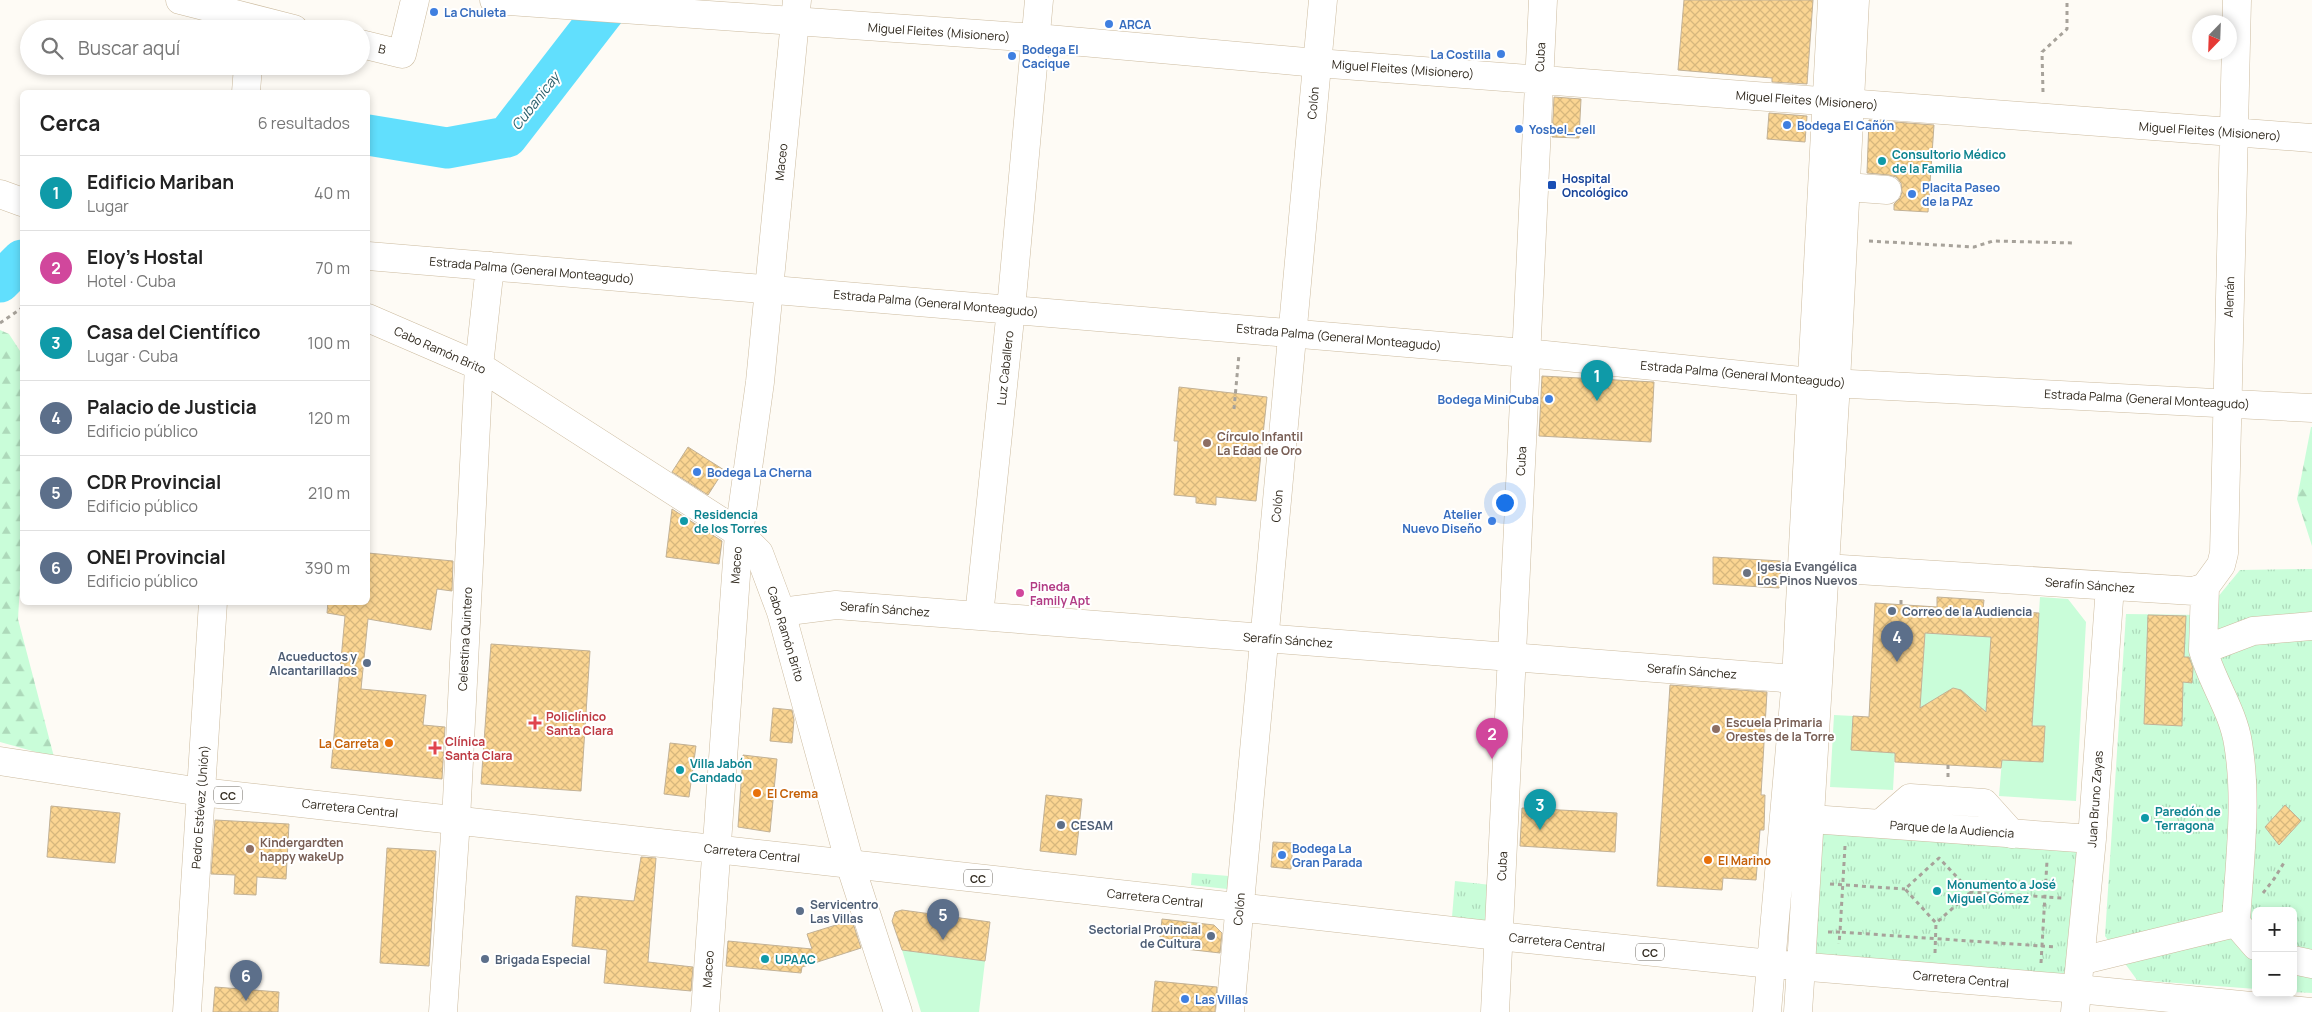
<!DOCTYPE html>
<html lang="es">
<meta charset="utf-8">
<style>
body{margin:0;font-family:Manrope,sans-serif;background:#f6f6f6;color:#222}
.controls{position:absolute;right:15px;bottom:15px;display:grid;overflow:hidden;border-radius:8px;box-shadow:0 2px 8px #0003}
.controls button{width:45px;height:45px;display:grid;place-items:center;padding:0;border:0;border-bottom:1px solid #e0e0e0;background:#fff;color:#222;font:25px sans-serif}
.compass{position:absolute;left:2192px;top:15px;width:45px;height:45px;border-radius:50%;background:#fff;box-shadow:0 2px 8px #0003;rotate:203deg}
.you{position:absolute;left:1504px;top:502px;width:18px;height:18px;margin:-12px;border:4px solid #fff;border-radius:50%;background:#1a73e8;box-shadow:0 0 0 8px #1a73e833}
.badge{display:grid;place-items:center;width:32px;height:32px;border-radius:50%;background:#7c3aed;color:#fff;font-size:16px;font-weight:700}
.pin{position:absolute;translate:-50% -41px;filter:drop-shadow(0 1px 2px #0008)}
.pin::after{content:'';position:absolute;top:26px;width:18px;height:15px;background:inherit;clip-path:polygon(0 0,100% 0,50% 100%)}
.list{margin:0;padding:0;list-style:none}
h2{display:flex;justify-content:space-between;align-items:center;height:65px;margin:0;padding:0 20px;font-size:21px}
h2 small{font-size:16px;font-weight:400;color:#767676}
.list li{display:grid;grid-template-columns:32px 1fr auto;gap:15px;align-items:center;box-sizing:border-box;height:75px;padding:0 20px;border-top:1px solid #e0e0e0}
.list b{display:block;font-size:19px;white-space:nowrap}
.list p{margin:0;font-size:16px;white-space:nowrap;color:#767676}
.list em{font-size:16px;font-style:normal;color:#767676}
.icon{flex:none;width:28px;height:28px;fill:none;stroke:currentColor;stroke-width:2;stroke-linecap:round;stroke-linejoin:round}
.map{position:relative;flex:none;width:2312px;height:1012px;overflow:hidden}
.search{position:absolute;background:#fff;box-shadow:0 2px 8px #0003;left:20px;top:20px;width:350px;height:55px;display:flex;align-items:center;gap:12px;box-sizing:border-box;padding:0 18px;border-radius:28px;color:#767676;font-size:19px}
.panel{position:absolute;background:#fff;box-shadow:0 2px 8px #0003;left:20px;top:90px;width:350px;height:515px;border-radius:8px}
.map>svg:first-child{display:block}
.green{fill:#c9fdd9}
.forest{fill:url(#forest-firs)}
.park{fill:url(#park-tufts)}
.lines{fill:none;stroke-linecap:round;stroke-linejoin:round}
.river{stroke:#61dffd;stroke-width:41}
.building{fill:url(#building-cross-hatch);stroke:#c2b195;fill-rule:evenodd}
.minor-casing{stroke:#ccbb9f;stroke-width:29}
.major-casing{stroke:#ccbb9f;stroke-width:29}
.path{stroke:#a7a29a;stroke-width:3;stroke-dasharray:4 4;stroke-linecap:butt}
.minor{stroke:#fff;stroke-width:28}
.major{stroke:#fff;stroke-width:28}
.shop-dot{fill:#3f7fe0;stroke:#fff;stroke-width:2}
.culture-dot{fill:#0f9aa8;stroke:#fff;stroke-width:2}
.transit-dot{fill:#1a4fb4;stroke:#fff;stroke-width:2}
.education-dot{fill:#8d6e63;stroke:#fff;stroke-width:2}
.worship-dot{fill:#6b7280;stroke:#fff;stroke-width:2}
.hotel-dot{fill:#d1479c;stroke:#fff;stroke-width:2}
.service-dot{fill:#5c6f8a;stroke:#fff;stroke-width:2}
.health-dot{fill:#e0444e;stroke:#fff;stroke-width:2}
.food-dot{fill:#e8710a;stroke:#fff;stroke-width:2}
.labels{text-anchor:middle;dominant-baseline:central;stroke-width:4;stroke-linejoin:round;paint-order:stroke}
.shield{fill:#fff;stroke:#6d6861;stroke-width:1}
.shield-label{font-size:11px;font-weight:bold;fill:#2f281d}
.shop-label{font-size:12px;font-weight:bold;fill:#366cbe;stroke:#fff;text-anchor:start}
.street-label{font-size:12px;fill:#2f281d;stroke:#fff}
.culture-label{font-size:12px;font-weight:bold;fill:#0d838f;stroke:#fff;text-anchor:start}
.transit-label{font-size:12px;font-weight:bold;fill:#164399;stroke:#fff;text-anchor:start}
.education-label{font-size:12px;font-weight:bold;fill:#785e54;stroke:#fff;text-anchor:start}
.worship-label{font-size:12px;font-weight:bold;fill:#5b616d;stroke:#fff;text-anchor:start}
.hotel-label{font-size:12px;font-weight:bold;fill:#b23c85;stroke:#fff;text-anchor:start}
.service-label{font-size:12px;font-weight:bold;fill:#4e5e75;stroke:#fff;text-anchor:start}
.health-label{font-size:12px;font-weight:bold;fill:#be3a42;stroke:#fff;text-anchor:start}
.food-label{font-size:12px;font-weight:bold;fill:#c56008;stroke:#fff;text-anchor:start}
.water-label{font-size:14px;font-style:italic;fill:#2a5e6b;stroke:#fff}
</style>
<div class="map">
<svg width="2312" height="1012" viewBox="0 0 2312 1012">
<defs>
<pattern id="forest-firs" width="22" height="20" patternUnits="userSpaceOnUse" patternTransform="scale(1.25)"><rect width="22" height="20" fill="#c9fdd9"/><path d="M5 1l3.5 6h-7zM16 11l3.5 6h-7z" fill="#add9ba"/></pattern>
<pattern id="park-tufts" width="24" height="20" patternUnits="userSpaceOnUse" patternTransform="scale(1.25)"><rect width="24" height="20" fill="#c9fdd9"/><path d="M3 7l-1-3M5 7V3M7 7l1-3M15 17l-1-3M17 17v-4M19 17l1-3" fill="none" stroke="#add9ba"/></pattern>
<pattern id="building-cross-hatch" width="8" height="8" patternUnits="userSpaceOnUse" patternTransform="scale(1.25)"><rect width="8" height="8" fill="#fbd592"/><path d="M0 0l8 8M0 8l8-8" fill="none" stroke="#d7b77d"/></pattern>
</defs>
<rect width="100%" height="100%" fill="#fefbf5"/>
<!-- green -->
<path class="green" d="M 2040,597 L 2068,599 L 2086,622 L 2076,801 L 1999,796 L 2002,760 L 2045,727 L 2032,726 Z
M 1925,633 L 1991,637 L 1987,712 L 1965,710 L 1963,692 L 1953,688 L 1944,694 L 1942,709 L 1920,708 Z
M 1834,715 L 1853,716 L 1851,750 L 1895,753 L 1893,790 L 1830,787 Z
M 902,950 L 985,961 L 979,1012 L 921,1012 Z"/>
<!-- forest -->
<path class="forest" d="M 0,330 L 9,334 L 22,354 L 22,550 L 18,619 L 54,757 L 0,742 Z
M 2311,427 L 2312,427 L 2312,546 L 2297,499 Z"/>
<!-- park -->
<path class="park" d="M 2312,569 L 2312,993 L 2293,992 L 2293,911 L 2256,911 L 2256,989 L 2137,980 L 2105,936 L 2126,614 L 2203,615 L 2240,570 Z
M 1819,832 L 2080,850 L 2069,975 L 1808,954 Z
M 1192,873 L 1229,876 L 1227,889 L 1191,885 Z
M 1455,881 L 1491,885 L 1488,921 L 1452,917 Z"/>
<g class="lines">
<!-- river -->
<path class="river" d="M 368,135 L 447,148 L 507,137 L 613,0
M 0,282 L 22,260"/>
</g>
<!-- building -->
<path class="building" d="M 1684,0 L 1813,0 L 1807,84 L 1772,82 L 1772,78 L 1678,70 Z
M 1554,97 L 1581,99 L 1579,138 L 1552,137 Z
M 1769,113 L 1807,116 L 1805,142 L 1767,139 Z
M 1869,120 L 1934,125 L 1928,212 L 1894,210 L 1894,204 L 1900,198 L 1902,192 L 1901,183 L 1896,177 L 1889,175 L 1867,173 Z
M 1542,376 L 1654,382 L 1651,442 L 1539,436 Z
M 1179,387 L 1267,397 L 1256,501 L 1216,497 L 1216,505 L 1196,503 L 1196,497 L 1174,495 L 1178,441 L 1174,441 Z
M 688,447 L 724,470 L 708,495 L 672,472 Z
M 672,509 L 722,541 L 719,564 L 666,557 Z
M 368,553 L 453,561 L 452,591 L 437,589 L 431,630 L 368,619 L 361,689 L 426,695 L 423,725 L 445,727 L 442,779 L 331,768 L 345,616 L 327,613 L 328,602 L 368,602 Z
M 1713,557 L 1781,561 L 1779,588 L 1713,584 Z
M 1937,597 L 1984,600 L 1983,609 L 2039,613 L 2032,726 L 2045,726 L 2043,762 L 2002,760 L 2001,768 L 1895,762 L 1895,753 L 1851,750 L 1853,716 L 1869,717 L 1875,603 L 1937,607 ZM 1925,633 L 1991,637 L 1986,712 L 1961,690 L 1953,688 L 1920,708 Z
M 2148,615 L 2186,616 L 2184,657 L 2189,657 L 2193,668 L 2192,683 L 2183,682 L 2182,726 L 2144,724 Z
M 491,644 L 590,651 L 581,791 L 481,784 Z
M 1670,685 L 1767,692 L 1761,795 L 1765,795 L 1764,830 L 1760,830 L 1756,880 L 1723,878 L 1722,890 L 1657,886 Z
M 773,708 L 792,710 L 794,720 L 792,743 L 770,741 Z
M 670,743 L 696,746 L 689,797 L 664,794 Z
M 743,755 L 777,759 L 770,832 L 738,827 Z
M 1046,795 L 1082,799 L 1076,855 L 1040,851 Z
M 2285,805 L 2301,821 L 2279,845 L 2265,827 Z
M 51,806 L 120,813 L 115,863 L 47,857 Z
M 1522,808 L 1617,813 L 1615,852 L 1520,846 Z
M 215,820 L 289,824 L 286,879 L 257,877 L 256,895 L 234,894 L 235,875 L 211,874 Z
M 1273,842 L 1293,843 L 1291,869 L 1271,867 Z
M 387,848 L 436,851 L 429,966 L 380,963 Z
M 641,857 L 656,858 L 648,962 L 693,967 L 691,991 L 604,983 L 607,950 L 572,946 L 576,896 L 634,901 Z
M 902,910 L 990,922 L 985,961 L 902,950 L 892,921 L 895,912 Z
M 1162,919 L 1214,925 L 1222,933 L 1220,953 L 1159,946 Z
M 852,920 L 861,948 L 802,967 L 801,973 L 726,966 L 728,941 L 812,949 L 807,934 Z
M 1155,981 L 1217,987 L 1215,1012 L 1152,1012 Z
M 215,987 L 279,992 L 278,1012 L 213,1012 Z"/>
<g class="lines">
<!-- minor casing -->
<g class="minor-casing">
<path id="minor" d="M 180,0 L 294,29
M 494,0 L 1037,38 L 1317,63 L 2312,138
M 361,44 L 402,54 L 415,0
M 246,92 L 248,66
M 1846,187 L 1887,190
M 0,194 L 22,202
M 368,256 L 1526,353 L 1811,382 L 2312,408
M 368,318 L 479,366 L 739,533 L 759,553 L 781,612 L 850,864 L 898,1012
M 1825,568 L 2194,591 L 2205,587
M 2205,587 L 2221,565 L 2224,553 L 2237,0
M 781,612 L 836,605 L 1796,679
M 979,616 L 1011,309 L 1039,0
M 2203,650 L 2205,587
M 1811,819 L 2092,839
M 1880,824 L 1910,798 L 1984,803 L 2012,834
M 2256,946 L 2236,923 C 2239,864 2248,802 2238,743 C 2233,711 2212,682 2203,650 L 2253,631 L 2312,626
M 2293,960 L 2312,964
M 2080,961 L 2236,923
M 187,1012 L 213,602
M 443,1012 L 456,820 L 479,366 L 490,266
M 1495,1012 L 1543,0
M 1767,1012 L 1771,964
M 1798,1012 L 1801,966
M 2075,1012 L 2092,839 L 2110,586"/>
</g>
<!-- major casing -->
<g class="major-casing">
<path id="major" d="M 0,761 L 201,792 L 1498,936 L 1771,964 L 2078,989 L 2312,1012
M 1771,964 L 1796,679 L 1832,0
M 1801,966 L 1836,383 L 1855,0
M 705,1012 L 739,533 L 760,382 L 797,0
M 1230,1012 L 1323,0"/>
</g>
<!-- path -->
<path class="path" d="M 2043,92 L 2042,52 L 2067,29 L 2067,0
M 1869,241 L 1974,247 L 1993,241 L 2074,243
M 0,323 L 22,308
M 1234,409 L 1239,354
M 1901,604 L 1901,596
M 1948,777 L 1948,765
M 1845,846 L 1840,932 L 2042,946 L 2047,861
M 1830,884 L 1905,889
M 1971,892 L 1936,923 L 1905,889 L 1939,858 L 1971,892 L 2062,898
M 2263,893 L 2274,879 L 2285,861
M 1828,932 L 1840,932 L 1839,944
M 1935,953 L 1936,923
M 2041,963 L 2042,946 L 2057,947"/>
<!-- minor -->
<use href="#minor" class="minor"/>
<!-- major -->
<use href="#major" class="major"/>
</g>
<!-- markers -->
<g class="shop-dot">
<circle cx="434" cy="12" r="5"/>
<circle cx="1109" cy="24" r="5"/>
<circle cx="1501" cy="54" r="5"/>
<circle cx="1012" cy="56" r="5"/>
<circle cx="1787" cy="125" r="5"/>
<circle cx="1519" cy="129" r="5"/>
<circle cx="1912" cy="194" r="5"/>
<circle cx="1549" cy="399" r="5"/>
<circle cx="697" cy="472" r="5"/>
<circle cx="1492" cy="521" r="5"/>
<circle cx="1282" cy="855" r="5"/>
<circle cx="1185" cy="999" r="5"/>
</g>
<g class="culture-dot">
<circle cx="1882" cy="161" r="5"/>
<circle cx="684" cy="521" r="5"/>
<circle cx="680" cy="770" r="5"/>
<circle cx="2145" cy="818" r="5"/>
<circle cx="1937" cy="891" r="5"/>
<circle cx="765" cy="959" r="5"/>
</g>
<rect class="transit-dot" x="1547" y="180" width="10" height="10" rx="2.5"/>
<g class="education-dot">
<circle cx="1207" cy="443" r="5"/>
<circle cx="1716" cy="729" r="5"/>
<circle cx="250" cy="849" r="5"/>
</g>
<circle class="worship-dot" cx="1747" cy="573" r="5"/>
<circle class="hotel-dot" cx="1020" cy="593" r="5"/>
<g class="service-dot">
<circle cx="1892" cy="611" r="5"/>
<circle cx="367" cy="663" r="5"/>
<circle cx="1061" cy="825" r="5"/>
<circle cx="800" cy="911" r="5"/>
<circle cx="1211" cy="936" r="5"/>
<circle cx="485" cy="959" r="5"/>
</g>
<g class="health-dot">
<path d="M532.5 715.5h5v5h5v5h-5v5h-5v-5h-5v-5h5z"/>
<path d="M432.5 740.5h5v5h5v5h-5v5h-5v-5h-5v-5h5z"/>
</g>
<g class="food-dot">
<circle cx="389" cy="743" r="5"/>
<circle cx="757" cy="793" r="5"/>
<circle cx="1708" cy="860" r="5"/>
</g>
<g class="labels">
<!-- shield labels -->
<g class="shield">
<rect x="214" y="786.5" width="28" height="17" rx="4"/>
<rect x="964" y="869.5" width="28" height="17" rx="4"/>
<rect x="1636" y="943.5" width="28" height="17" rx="4"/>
</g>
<g class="shield-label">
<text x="228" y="795">CC</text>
<text x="978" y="878">CC</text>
<text x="1650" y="952">CC</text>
</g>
<!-- shop labels -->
<g class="shop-label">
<text x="444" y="12">La Chuleta</text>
<text x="1119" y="24">ARCA</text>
<text x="1022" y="49">Bodega El<tspan x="1022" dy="14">Cacique</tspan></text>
<text x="1491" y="54" text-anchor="end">La Costilla</text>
<text x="1797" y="125">Bodega El Cañón</text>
<text x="1529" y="129">Yosbel_cell</text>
<text x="1922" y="187">Placita Paseo<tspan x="1922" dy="14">de la PAz</tspan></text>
<text x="1539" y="399" text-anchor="end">Bodega MiniCuba</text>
<text x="707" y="472">Bodega La Cherna</text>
<text x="1482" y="514" text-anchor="end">Atelier<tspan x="1482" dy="14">Nuevo Diseño</tspan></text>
<text x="1292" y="848">Bodega La<tspan x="1292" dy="14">Gran Parada</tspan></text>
<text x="1195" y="999">Las Villas</text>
</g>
<!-- street labels -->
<g class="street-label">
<text transform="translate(939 32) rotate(4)">Miguel Fleites (Misionero)</text>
<text transform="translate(382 49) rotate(13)">B</text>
<text transform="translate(1540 57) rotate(-87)">Cuba</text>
<text transform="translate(1403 69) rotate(4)">Miguel Fleites (Misionero)</text>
<text transform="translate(1807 100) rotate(4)">Miguel Fleites (Misionero)</text>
<text transform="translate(1313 103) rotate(-85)">Colón</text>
<text transform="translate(2210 131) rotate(4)">Miguel Fleites (Misionero)</text>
<text transform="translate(781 162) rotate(-84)">Maceo</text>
<text transform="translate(532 270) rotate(5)">Estrada Palma (General Monteagudo)</text>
<text transform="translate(2229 297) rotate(-88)">Alemán</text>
<text transform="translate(936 303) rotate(5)">Estrada Palma (General Monteagudo)</text>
<text transform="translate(1339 337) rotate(5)">Estrada Palma (General Monteagudo)</text>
<text transform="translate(440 350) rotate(24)">Cabo Ramón Brito</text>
<text transform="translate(1005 368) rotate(-84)">Luz Caballero</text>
<text transform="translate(1743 374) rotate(5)">Estrada Palma (General Monteagudo)</text>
<text transform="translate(2147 399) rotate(3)">Estrada Palma (General Monteagudo)</text>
<text transform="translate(1521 461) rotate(-87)">Cuba</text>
<text transform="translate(1277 506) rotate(-85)">Colón</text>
<text transform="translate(736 565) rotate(-86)">Maceo</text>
<text transform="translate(2090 585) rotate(4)">Serafín Sánchez</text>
<text transform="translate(885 609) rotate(4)">Serafín Sánchez</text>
<text transform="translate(786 634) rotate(73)">Cabo Ramón Brito</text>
<text transform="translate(465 639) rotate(-87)">Celestina Quintero</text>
<text transform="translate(1288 640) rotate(4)">Serafín Sánchez</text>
<text transform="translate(1692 671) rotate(4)">Serafín Sánchez</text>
<text transform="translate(2095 799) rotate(-86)">Juan Bruno Zayas</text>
<text transform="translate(200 807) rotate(-86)">Pedro Estévez (Unión)</text>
<text transform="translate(350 808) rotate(6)">Carretera Central</text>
<text transform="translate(1952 829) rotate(4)">Parque de la Audiencia</text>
<text transform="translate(752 853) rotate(6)">Carretera Central</text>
<text transform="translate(1502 866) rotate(-87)">Cuba</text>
<text transform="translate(1155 898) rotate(6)">Carretera Central</text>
<text transform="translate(1239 909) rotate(-85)">Colón</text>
<text transform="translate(1557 942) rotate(6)">Carretera Central</text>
<text transform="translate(708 969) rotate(-86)">Maceo</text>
<text transform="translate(1961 979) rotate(5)">Carretera Central</text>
</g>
<!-- culture labels -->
<g class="culture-label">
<text x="1892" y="154">Consultorio Médico<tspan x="1892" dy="14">de la Familia</tspan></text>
<text x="694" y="514">Residencia<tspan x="694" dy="14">de los Torres</tspan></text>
<text x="690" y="763">Villa Jabón<tspan x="690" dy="14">Candado</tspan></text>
<text x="2155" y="811">Paredón de<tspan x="2155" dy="14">Terragona</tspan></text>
<text x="1947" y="884">Monumento a José<tspan x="1947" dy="14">Miguel Gómez</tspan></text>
<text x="775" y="959">UPAAC</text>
</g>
<!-- transit labels -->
<g class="transit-label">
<text x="1562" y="178">Hospital<tspan x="1562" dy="14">Oncológico</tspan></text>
</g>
<!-- education labels -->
<g class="education-label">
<text x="1217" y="436">Círculo Infantil<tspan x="1217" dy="14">La Edad de Oro</tspan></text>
<text x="1726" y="722">Escuela Primaria<tspan x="1726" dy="14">Orestes de la Torre</tspan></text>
<text x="260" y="842">Kindergardten<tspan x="260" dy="14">happy wakeUp</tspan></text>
</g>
<!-- worship labels -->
<g class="worship-label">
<text x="1757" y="566">Igesia Evangélica<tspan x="1757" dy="14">Los Pinos Nuevos</tspan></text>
</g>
<!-- hotel labels -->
<g class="hotel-label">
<text x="1030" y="586">Pineda<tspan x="1030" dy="14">Family Apt</tspan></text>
</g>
<!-- service labels -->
<g class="service-label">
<text x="1902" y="611">Correo de la Audiencia</text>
<text x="357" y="656" text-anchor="end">Acueductos y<tspan x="357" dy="14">Alcantarillados</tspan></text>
<text x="1071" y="825">CESAM</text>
<text x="810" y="904">Servicentro<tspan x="810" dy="14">Las Villas</tspan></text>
<text x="1201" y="929" text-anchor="end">Sectorial Provincial<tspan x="1201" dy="14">de Cultura</tspan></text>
<text x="495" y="959">Brigada Especial</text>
</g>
<!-- health labels -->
<g class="health-label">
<text x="546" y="716">Policlínico<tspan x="546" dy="14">Santa Clara</tspan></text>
<text x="445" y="741">Clínica<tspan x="445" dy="14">Santa Clara</tspan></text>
</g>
<!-- food labels -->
<g class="food-label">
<text x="379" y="743" text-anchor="end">La Carreta</text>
<text x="767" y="793">El Crema</text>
<text x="1718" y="860">El Marino</text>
</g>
<!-- water labels -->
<g class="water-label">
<text transform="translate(535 101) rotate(-52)">Cubanicay</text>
</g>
</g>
</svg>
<div class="controls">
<button>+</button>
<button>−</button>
</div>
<svg class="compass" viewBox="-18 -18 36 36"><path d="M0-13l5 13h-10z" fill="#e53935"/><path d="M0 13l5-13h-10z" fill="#767676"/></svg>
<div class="you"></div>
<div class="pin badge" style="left:1597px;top:401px;background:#0f9aa8">1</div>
<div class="pin badge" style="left:1492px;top:759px;background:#d1479c">2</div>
<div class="pin badge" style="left:1540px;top:830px;background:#0f9aa8">3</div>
<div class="pin badge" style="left:1897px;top:662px;background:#5c6f8a">4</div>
<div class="pin badge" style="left:943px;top:940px;background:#5c6f8a">5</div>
<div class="pin badge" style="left:246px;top:1001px;background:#5c6f8a">6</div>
<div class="search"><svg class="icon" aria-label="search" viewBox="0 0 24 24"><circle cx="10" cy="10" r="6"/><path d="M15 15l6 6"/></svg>Buscar aquí</div>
<section class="panel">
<h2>Cerca<small>6 resultados</small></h2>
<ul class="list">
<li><span class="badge" style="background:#0f9aa8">1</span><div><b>Edificio Mariban</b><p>Lugar</p></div><em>40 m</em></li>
<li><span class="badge" style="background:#d1479c">2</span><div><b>Eloy's Hostal</b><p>Hotel · Cuba</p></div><em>70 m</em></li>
<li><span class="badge" style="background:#0f9aa8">3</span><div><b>Casa del Científico</b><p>Lugar · Cuba</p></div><em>100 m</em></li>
<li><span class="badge" style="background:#5c6f8a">4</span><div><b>Palacio de Justicia</b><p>Edificio público</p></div><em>120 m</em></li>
<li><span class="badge" style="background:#5c6f8a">5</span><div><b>CDR Provincial</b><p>Edificio público</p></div><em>210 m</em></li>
<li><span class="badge" style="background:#5c6f8a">6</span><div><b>ONEI Provincial</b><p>Edificio público</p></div><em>390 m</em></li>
</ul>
</section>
</div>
